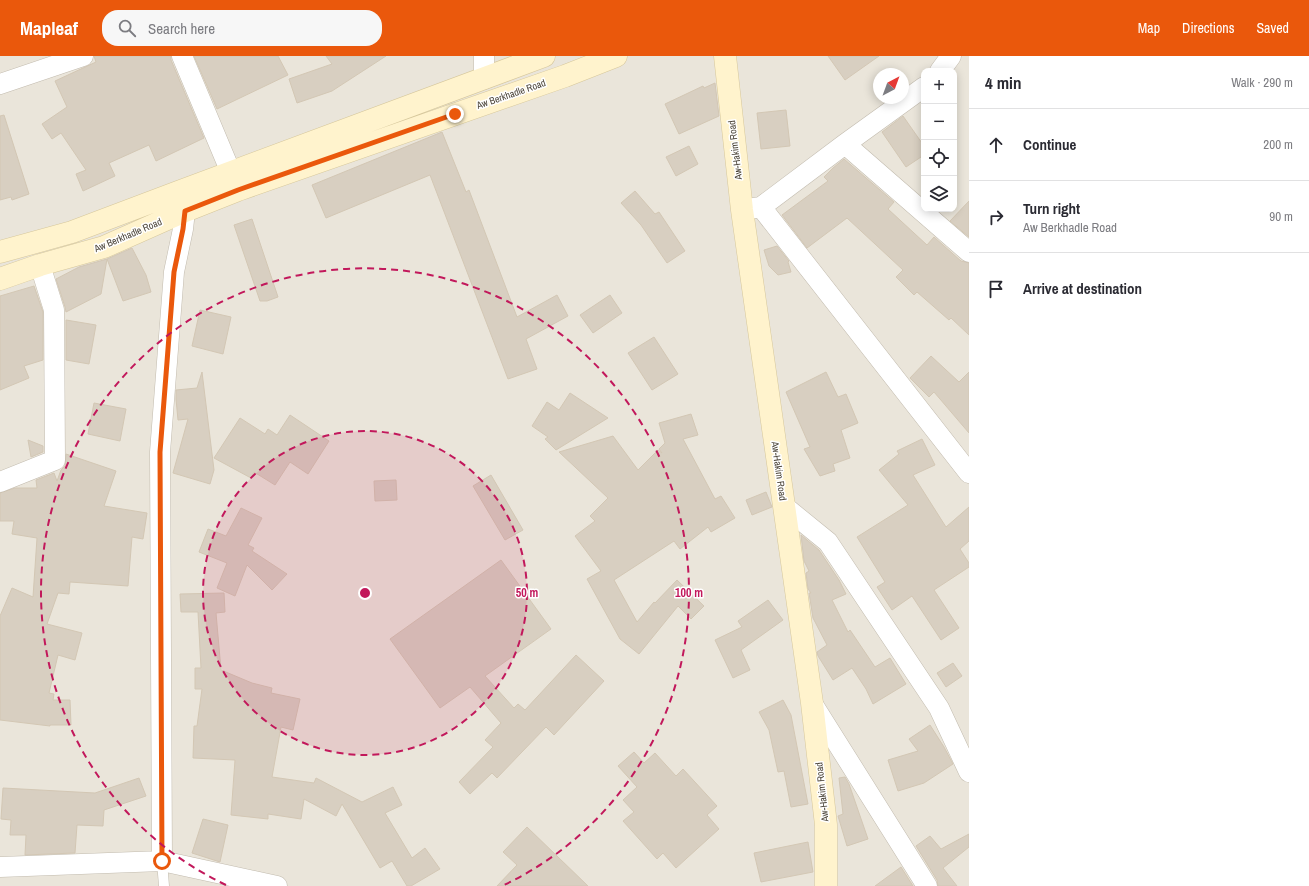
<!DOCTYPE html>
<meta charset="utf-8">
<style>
body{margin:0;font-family:"Archivo Narrow",sans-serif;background:#f7f7f7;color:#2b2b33}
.controls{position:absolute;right:12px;top:12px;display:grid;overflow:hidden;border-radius:8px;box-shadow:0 2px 10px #0003}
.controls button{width:36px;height:36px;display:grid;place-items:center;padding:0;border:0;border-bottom:1px solid #e1e1e2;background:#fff;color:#2b2b33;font:20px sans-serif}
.compass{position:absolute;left:873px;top:12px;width:36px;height:36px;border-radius:50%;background:#fff;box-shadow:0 2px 10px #0003;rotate:41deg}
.stop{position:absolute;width:12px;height:12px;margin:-9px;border:3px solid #ea580c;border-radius:50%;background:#fff}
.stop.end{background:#ea580c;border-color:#fff;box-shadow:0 1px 4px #0008}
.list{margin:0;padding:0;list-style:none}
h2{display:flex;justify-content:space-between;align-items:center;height:52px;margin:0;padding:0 16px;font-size:17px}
h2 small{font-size:13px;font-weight:400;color:#7c7c81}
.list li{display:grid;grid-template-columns:26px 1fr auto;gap:12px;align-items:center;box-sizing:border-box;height:72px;padding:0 16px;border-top:1px solid #e1e1e2}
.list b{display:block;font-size:15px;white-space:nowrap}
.list p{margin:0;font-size:13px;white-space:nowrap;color:#7c7c81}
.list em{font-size:13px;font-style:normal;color:#7c7c81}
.icon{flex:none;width:22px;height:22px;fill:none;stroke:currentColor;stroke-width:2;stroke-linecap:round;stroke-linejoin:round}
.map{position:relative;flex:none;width:969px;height:830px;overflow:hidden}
header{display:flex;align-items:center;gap:24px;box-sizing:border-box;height:56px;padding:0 20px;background:#ea580c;color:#fff}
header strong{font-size:19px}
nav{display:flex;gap:22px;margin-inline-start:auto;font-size:14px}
.search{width:280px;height:36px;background:#f7f7f7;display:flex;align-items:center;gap:10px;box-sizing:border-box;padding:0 14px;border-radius:16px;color:#7c7c81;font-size:15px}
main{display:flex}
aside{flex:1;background:#fff}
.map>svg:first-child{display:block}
.residential{fill:#eae5da;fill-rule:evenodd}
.building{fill:#d8cfc1;stroke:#d3c7b4}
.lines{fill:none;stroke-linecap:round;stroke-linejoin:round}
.lane-casing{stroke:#c2bbae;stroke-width:11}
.street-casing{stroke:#c2bbae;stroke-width:21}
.secondary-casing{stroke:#d6c79b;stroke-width:23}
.lane{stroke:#fff;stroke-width:10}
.street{stroke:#fff;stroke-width:20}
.secondary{stroke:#fff3cd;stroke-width:22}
.route{stroke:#ea580c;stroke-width:5}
.ring{fill:none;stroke:#c2185b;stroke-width:2;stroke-dasharray:7 5}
.labels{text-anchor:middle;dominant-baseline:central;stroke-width:3;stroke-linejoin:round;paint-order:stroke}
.street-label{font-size:10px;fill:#4b4439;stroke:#fff}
.centre{fill:#c2185b;stroke:#fff;stroke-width:2}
.ring-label{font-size:12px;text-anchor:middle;font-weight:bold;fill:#c2185b;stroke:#fff;stroke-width:3;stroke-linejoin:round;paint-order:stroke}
</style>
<header>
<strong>Mapleaf</strong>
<div class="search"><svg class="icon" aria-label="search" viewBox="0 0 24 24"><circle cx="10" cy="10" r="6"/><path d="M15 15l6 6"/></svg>Search here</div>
<nav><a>Map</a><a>Directions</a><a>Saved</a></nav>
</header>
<main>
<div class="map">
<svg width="969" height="830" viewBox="0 0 969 830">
<rect width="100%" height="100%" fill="#f6f3ec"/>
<!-- residential -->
<path class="residential" d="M 0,0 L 969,0 L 969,830 L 0,830 ZM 924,15 L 954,15 L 954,153 L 924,153 ZM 879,18 L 903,18 L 903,42 L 879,42 Z"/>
<!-- building -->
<path class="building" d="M 94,0 L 171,0 L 171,4 L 204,82 L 156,105 L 149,89 L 109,107 L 115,120 L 83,135 L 76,118 L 86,114 L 61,77 L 52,83 L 42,68 L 67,51 L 55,25 L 96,6 Z
M 194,0 L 278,0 L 288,19 L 217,53 Z
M 326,0 L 386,0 L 332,35 L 297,47 L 289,23 L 332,8 Z
M 828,0 L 879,0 L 845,24 Z
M 715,27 L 719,60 L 679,78 L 665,48 L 703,30 L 704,32 Z
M 786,54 L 790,90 L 761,93 L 757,57 Z
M 4,59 L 29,138 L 12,144 L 11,141 L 0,144 L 0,60 Z
M 903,60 L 924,90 L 924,99 L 906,111 L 882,76 Z
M 442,76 L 466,136 L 469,134 L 517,261 L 557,239 L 568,260 L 526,283 L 537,313 L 508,323 L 430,119 L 326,162 L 312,129 Z
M 689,90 L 698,108 L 676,120 L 666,101 Z
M 844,103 L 894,146 L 888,153 L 927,189 L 934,181 L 961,205 L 969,207 L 969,279 L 951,262 L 949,264 L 917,236 L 914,239 L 896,221 L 903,214 L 847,162 L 807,192 L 782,159 L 828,125 L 824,121 L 833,112 Z
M 635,135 L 655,158 L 659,156 L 685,195 L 667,207 L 641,169 L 621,147 Z
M 969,145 L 969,181 L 950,165 Z
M 252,163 L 278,241 L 267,245 L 260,245 L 234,169 Z
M 777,190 L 789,205 L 788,206 L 791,216 L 778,219 L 769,210 L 764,194 Z
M 132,192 L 146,219 L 151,236 L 123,245 L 107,203 Z
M 107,203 L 101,238 L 66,256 L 65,251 L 56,223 L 79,211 Z
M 34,230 L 43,256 L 43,304 L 24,310 L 29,322 L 0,334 L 0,240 Z
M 610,239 L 622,257 L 593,277 L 580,259 Z
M 200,254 L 231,261 L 223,298 L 192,290 Z
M 66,264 L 96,269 L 89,308 L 66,304 Z
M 654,281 L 678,318 L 652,334 L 628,297 Z
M 931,300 L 959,326 L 969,316 L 969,377 L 934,336 L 929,341 L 910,322 Z
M 202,316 L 214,414 L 210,428 L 173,417 L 188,363 L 178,364 L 176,343 L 176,334 L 197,332 Z
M 826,316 L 838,341 L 846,338 L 858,367 L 841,374 L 850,402 L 833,408 L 835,415 L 820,420 L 804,393 L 810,391 L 786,336 Z
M 570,337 L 608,362 L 556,394 L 545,383 L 548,381 L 532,370 L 547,346 L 559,354 Z
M 94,347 L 126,353 L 120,385 L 88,378 Z
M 691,358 L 698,379 L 683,383 L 715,443 L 721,440 L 735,462 L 711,476 L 708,471 L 680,493 L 674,485 L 614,524 L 637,566 L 654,546 L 655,547 L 677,524 L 704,550 L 691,563 L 678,550 L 639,598 L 620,583 L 587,523 L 601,515 L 575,480 L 595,465 L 590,460 L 608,442 L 559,396 L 613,380 L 638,414 L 658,394 L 662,397 L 659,393 L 665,387 L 659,367 Z
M 290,359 L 329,385 L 308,418 L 290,406 L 275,429 L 254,416 L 251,422 L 214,402 L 240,362 L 265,378 L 268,373 L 277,379 Z
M 922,383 L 935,409 L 913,419 L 946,471 L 969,451 L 969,485 L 960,493 L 969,507 L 969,511 L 934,534 L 959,572 L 941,584 L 912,540 L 892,554 L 877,531 L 885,526 L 857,481 L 908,449 L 879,414 L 899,398 L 897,395 Z
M 28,384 L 43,390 L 43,396 L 31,401 Z
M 66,398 L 116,415 L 104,450 L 147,457 L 143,483 L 132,481 L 128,530 L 70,526 L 69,538 L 58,537 L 47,568 L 82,577 L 75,604 L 58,599 L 49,637 L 54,638 L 53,644 L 70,644 L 71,669 L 50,669 L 50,670 L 0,664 L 0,560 L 12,532 L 33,541 L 37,482 L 12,478 L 14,465 L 0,465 L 0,437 L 15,432 L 37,432 L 36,424 L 54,417 L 57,425 L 61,414 L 65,410 Z
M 491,419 L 523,474 L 505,484 L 473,430 Z
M 396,424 L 397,444 L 375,445 L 374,425 Z
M 766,436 L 772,451 L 752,459 L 746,444 Z
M 241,452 L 262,462 L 248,489 L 254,492 L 252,495 L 287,518 L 272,534 L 247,509 L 235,540 L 217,532 L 227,507 L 199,496 L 208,473 L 226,480 Z
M 801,479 L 819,494 L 839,524 L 846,538 L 832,544 L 848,576 L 850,574 L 875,611 L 890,602 L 906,628 L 873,648 L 866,633 L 852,612 L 833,624 L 818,600 L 817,596 L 827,589 L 813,562 L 809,537 L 811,537 L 808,533 L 806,517 L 809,515 L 804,505 Z
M 501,504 L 551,573 L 485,620 L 514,652 L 518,648 L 525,654 L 576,599 L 604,625 L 554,679 L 546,671 L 497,722 L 492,717 L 470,738 L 459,726 L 493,691 L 485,684 L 501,667 L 470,631 L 440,652 L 390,583 Z
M 224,537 L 225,556 L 216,557 L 221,614 L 252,627 L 272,632 L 271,637 L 300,643 L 293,674 L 281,671 L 272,721 L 314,727 L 316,722 L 362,746 L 393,731 L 402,749 L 385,757 L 412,802 L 425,792 L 440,813 L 411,830 L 407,830 L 392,805 L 380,812 L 342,748 L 336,760 L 304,743 L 301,763 L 268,758 L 268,763 L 231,759 L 235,704 L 193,702 L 194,670 L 197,670 L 202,633 L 195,633 L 195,612 L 201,612 L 198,556 L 181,556 L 180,538 Z
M 768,544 L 783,564 L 741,594 L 750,614 L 733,622 L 715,584 L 742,571 L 738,565 Z
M 953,607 L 962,620 L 946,631 L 937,617 Z
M 783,644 L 791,659 L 808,748 L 791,751 L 784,715 L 778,716 L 769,674 L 759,656 Z
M 930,669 L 944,691 L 953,708 L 924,727 L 898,735 L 888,704 L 918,695 L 909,683 Z
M 634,696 L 644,707 L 655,697 L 676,720 L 683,713 L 717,750 L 707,759 L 719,773 L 676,812 L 663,797 L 657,803 L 623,765 L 634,756 L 623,744 L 637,731 L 618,710 Z
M 845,721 L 849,728 L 868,783 L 847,790 L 838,760 L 843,758 L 839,722 Z
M 139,722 L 146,740 L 104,754 L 103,770 L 77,769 L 75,797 L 25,799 L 26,779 L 10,779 L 11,764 L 1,763 L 3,732 L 95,737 Z
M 203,763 L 228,769 L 220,806 L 192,797 Z
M 527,771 L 588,830 L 497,830 L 517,809 L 503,796 Z
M 969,778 L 969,791 L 943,812 L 957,830 L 938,830 L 937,824 L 916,790 L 930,780 L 941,793 Z
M 808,786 L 813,816 L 761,826 L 754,797 Z
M 901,811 L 913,830 L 875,830 Z"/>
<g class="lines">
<!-- lane casing -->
<g class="lane-casing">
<path id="lane" d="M 162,805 L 164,830"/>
</g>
<!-- street casing -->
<g class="street-casing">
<path id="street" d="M 182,0 L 237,131
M 940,15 L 951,0
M 484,23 L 484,0
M 0,28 L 83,0
M 845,88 L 969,196
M 761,151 L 969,417
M 748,153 L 761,151 L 845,88 L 924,31
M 0,426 L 55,404 L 54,254 L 40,209
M 785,451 L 828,486 L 939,652 L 969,716
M 812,647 L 927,830
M 162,805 L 160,396 L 174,216 L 183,173 L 185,155 L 180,142
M 0,811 L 162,805 L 277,830"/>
</g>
<!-- secondary casing -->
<g class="secondary-casing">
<path id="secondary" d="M 725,0 L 742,154 L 812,647 L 826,769 L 826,830
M 0,196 L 72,176 L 178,136 L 544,0
M 0,223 L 40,209 L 104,191 L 185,155 L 238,134 L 565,20 L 616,0"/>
</g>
<!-- lane -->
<use href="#lane" class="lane"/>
<!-- street -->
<use href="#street" class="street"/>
<!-- secondary -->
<use href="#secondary" class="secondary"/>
</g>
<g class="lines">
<!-- route -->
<path class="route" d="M 162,805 L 160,396 L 174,216 L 183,173 L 185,155 L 238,134 L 455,58"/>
</g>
<!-- distance rings -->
<circle cx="365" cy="537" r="162" fill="#c2185b" fill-opacity=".12"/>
<g class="ring">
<circle cx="365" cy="537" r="162"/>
<path d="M226 829A324 324 0 1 1 504 829"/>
</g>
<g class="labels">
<!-- street labels -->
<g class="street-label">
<text transform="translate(511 38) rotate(-19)">Aw Berkhadle Road</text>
<text transform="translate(735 94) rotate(-97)">Aw-Hakim Road</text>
<text transform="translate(128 179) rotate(-23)">Aw Berkhadle Road</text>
<text transform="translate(779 415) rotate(82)">Aw-Hakim Road</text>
<text transform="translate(822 736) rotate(-96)">Aw-Hakim Road</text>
</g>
</g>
<circle cx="365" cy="537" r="6" class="centre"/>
<g class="ring-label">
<text x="527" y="541">50 m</text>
<text x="689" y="541">100 m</text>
</g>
</svg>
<div class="controls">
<button>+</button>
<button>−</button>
<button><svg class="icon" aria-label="locate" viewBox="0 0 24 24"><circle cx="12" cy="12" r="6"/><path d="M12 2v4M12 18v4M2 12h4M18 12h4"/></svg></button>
<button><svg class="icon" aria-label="layers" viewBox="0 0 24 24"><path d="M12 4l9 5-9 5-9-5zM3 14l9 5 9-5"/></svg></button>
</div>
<svg class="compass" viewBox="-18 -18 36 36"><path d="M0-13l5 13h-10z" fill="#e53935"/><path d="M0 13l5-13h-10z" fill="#7c7c81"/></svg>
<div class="stop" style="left:162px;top:805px"></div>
<div class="stop end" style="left:455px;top:58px"></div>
</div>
<aside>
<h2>4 min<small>Walk · 290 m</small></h2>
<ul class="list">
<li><svg class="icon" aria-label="ahead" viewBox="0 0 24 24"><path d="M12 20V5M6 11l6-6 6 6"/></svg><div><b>Continue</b></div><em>200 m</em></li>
<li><svg class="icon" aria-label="right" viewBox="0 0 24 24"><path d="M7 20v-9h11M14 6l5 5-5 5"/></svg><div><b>Turn right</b><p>Aw Berkhadle Road</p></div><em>90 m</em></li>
<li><svg class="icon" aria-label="arrive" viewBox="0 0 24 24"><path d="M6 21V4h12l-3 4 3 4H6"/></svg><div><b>Arrive at destination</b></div></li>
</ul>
</aside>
</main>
